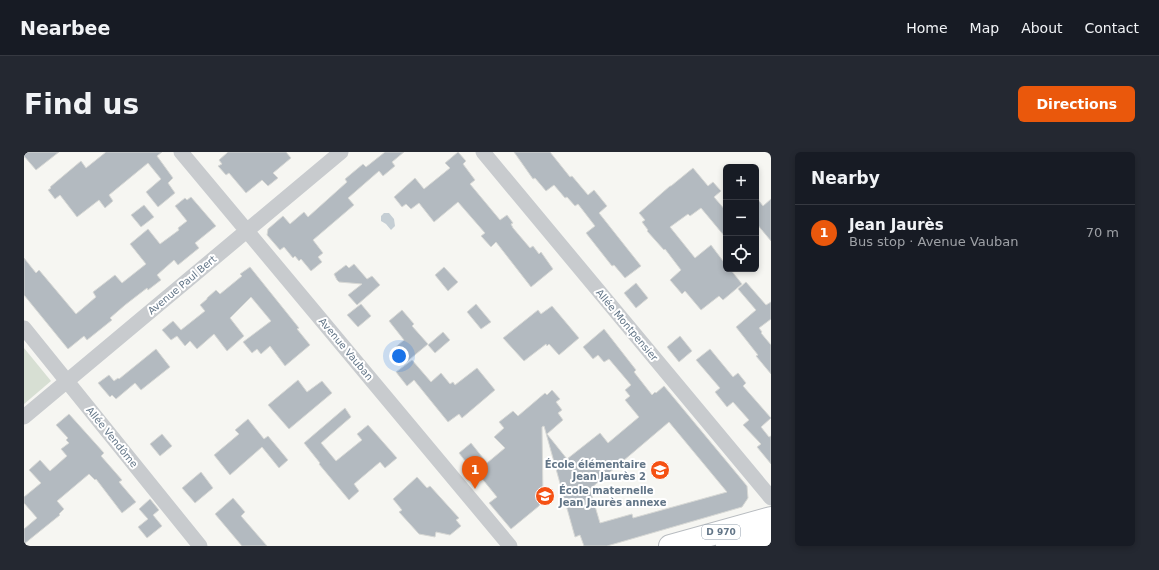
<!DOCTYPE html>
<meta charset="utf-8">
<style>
body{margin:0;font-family:"DejaVu Sans",sans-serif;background:#242831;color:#f1f3f6}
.controls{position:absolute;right:12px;top:12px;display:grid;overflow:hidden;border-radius:6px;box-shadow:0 2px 6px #0003}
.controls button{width:36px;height:36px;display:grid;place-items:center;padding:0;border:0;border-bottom:1px solid #363941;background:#171b24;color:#f1f3f6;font:20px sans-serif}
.you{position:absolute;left:375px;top:204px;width:14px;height:14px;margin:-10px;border:3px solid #fff;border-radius:50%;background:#1a73e8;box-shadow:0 0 0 6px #1a73e833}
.badge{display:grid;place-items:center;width:26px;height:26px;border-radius:50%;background:#ea580c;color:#fff;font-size:13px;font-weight:700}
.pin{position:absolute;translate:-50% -33px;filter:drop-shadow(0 1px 2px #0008)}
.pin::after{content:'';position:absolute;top:21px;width:14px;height:12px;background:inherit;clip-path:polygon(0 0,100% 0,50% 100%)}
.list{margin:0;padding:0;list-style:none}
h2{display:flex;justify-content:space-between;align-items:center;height:52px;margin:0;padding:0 16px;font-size:17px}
h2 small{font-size:13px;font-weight:400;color:#9ea1a6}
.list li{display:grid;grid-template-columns:26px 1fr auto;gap:12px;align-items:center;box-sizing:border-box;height:56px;padding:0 16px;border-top:1px solid #363941}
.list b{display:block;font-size:15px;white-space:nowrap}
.list p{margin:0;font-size:13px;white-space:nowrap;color:#9ea1a6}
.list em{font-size:13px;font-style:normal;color:#9ea1a6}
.icon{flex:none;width:22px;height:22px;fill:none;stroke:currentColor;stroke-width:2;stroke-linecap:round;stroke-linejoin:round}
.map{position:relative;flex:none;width:747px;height:394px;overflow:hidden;border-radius:6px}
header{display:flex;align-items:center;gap:24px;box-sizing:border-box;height:56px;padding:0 20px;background:#171b24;border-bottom:1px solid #363941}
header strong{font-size:19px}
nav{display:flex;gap:22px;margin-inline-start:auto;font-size:14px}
.intro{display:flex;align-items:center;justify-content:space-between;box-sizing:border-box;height:96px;padding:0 24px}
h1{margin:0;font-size:28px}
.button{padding:10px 18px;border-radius:6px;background:#ea580c;color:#fff;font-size:14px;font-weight:700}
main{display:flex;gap:24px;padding:0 24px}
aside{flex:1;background:#171b24;border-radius:6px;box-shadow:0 2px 6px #0003}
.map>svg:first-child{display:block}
.green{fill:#d7dfd3}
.water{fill:#c5ced4}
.building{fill:#b3bac0;stroke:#d7d8d5;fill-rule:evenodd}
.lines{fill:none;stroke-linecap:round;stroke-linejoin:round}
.primary-casing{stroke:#b8bcc0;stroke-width:24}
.street{stroke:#c8cbce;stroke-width:15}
.primary{stroke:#fff;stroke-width:22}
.labels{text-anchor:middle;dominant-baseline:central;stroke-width:4;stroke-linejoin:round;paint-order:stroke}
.shield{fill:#fff;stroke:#919eab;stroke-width:1}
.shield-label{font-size:9px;font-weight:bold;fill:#627587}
.street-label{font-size:10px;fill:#627587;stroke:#fff}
.poi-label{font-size:10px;font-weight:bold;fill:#627587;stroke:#fff;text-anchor:end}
</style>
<header>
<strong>Nearbee</strong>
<nav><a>Home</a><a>Map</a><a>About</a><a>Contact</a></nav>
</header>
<div class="intro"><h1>Find us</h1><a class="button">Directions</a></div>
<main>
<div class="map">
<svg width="747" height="394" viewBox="0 0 747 394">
<rect width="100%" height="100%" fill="#f6f6f2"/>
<!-- green -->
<path class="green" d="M 0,196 L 27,229 L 0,252 Z"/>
<!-- water -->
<path class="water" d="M 360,61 L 365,61 L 370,67 L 371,74 L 367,78 L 362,72 L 357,69 L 357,64 Z"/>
<!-- building -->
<path class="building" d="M 0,0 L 35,0 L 12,18 L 0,4 Z
M 82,0 L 138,0 L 133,4 L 149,26 L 144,31 L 151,41 L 134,55 L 122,40 L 137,27 L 124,11 L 85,43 L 89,49 L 81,56 L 75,48 L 53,65 L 36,43 L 31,47 L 24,38 L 27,36 L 26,35 L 57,9 L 62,16 Z
M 204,0 L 262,0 L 267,6 L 249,21 L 254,26 L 244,34 L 238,28 L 222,41 L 205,21 L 202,23 L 194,14 L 198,12 L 195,8 Z
M 361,0 L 380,0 L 368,10 L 371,14 L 359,24 L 355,19 L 324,46 L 330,53 L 289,88 L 299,101 L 294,105 L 298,110 L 287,119 L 277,107 L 275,109 L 271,104 L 269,106 L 260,95 L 256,98 L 243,83 L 244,77 L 259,64 L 266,72 L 280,60 L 284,65 L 323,30 L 321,27 L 339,12 L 342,15 Z
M 434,0 L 442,9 L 439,12 L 451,28 L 446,32 L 476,68 L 483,63 L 489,71 L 487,72 L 489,76 L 506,96 L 509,94 L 515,102 L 517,100 L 529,117 L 507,135 L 472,90 L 467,95 L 457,84 L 461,81 L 434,50 L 410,70 L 395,51 L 387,57 L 382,52 L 378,55 L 370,45 L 391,26 L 400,37 L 426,16 L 421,11 Z
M 490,0 L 526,0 L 546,25 L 548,24 L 564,43 L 570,38 L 583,54 L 575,61 L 617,114 L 601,126 L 590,113 L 588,114 L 562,81 L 571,74 L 554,52 L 551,54 L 543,45 L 541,46 L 530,33 L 522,39 L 511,26 L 509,27 Z
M 669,16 L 684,34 L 689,30 L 697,39 L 690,45 L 702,59 L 702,86 L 677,56 L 666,64 L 664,62 L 646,75 L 671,106 L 687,93 L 702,113 L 702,117 L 706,117 L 718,132 L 699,148 L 695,144 L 677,158 L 661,139 L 658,142 L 646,128 L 657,118 L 641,97 L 640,98 L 623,79 L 624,78 L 618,70 L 621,68 L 615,61 L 646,34 L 647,34 Z
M 167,45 L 192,74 L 171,91 L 175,96 L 154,113 L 150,108 L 133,123 L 137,128 L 124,138 L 123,136 L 101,153 L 86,166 L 88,168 L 63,188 L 60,184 L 44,197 L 0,143 L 0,106 L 12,121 L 15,118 L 52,162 L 72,145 L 69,140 L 91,123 L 98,131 L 122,112 L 106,92 L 124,77 L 136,92 L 155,78 L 154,76 L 163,69 L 151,54 L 161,46 L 163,48 Z
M 732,45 L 739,54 L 747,47 L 747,89 L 732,71 Z
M 120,53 L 130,65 L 117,75 L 107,63 Z
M 330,112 L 343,127 L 348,124 L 356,133 L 333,153 L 324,143 L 338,132 L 315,130 L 313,128 L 310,122 L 322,113 L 325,116 Z
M 226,115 L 275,176 L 273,177 L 286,193 L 261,214 L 246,194 L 237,202 L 233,197 L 228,201 L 219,190 L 247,169 L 227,145 L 206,166 L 220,184 L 203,199 L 190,182 L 173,197 L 166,189 L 161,194 L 153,184 L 147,188 L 138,178 L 149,169 L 157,178 L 181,159 L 176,153 L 183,147 L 183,146 L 192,138 L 196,142 L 218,124 L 216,122 Z
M 420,115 L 434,130 L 424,139 L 411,123 Z
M 722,130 L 742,153 L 747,150 L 747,167 L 735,176 L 738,180 L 737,181 L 747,193 L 747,222 L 732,204 L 734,203 L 712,175 L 732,158 L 714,137 Z
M 612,131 L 624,146 L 612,156 L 600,141 Z
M 337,152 L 347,164 L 334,175 L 323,163 Z
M 452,152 L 467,170 L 457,177 L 443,160 Z
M 528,154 L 555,186 L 535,203 L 525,192 L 523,194 L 522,192 L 500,209 L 479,186 L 514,158 L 517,162 Z
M 378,158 L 390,172 L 388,174 L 404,192 L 380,212 L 368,198 L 380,188 L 365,169 Z
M 580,177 L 612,218 L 610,220 L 628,243 L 631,240 L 632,241 L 640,234 L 723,334 L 724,346 L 718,355 L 583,394 L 560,394 L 556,383 L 551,385 L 520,274 L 518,275 L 519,346 L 515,354 L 487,377 L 465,351 L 473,345 L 447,313 L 445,314 L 435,301 L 447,291 L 463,311 L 481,296 L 470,285 L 480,276 L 475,270 L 489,259 L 494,264 L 521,241 L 523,243 L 528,238 L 536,247 L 532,250 L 538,258 L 534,261 L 539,268 L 523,282 L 543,307 L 576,281 L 584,291 L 615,265 L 601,248 L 606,244 L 601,238 L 607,233 L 585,207 L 580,210 L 574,203 L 569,207 L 559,195 ZM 645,270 L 703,340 L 609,366 L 608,362 L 576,371 L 566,337 Z
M 419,180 L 426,188 L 411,201 L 404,193 Z
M 656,184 L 668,199 L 655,210 L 643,195 Z
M 132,197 L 146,215 L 117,238 L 111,231 L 92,247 L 88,243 L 86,245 L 74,231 L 85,223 L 90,229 L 94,226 L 95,227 Z
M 686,197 L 709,225 L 714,221 L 722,231 L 719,234 L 747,266 L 737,275 L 745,285 L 747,284 L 747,312 L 733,295 L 737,292 L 719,273 L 725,268 L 709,250 L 703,255 L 691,240 L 696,236 L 672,208 Z
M 388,208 L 407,230 L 417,221 L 426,232 L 429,230 L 431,233 L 453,216 L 471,238 L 438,266 L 435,262 L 424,270 L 390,228 L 383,234 L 372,220 Z
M 274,228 L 283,240 L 298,229 L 308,241 L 265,277 L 244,253 Z
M 321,256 L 327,265 L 297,291 L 312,309 L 338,288 L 333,282 L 344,273 L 373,306 L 361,316 L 356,310 L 330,332 L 335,339 L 325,348 L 295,312 L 296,311 L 280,291 Z
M 45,262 L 80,301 L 77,304 L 98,328 L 95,330 L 112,350 L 98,361 L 72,327 L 71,328 L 65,322 L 33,349 L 40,357 L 35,362 L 36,363 L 0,392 L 0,377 L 13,366 L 0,351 L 0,345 L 17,331 L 5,318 L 16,308 L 26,319 L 43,304 L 37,297 L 45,291 L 42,288 L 44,286 L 32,273 Z
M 224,267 L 240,287 L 244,284 L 264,308 L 255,316 L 238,295 L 206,323 L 190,303 L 215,282 L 211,278 Z
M 138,282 L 148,294 L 136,304 L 126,292 Z
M 177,320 L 189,336 L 171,351 L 158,336 Z
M 393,325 L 403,336 L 406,334 L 435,366 L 432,368 L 437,374 L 426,383 L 412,380 L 411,385 L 395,382 L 375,360 L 378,358 L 369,347 Z
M 209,346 L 221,360 L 217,364 L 243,394 L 218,394 L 191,362 Z
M 126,347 L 135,358 L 129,363 L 138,374 L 123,386 L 114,375 L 124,367 L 115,357 Z"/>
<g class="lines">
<!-- primary casing -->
<g class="primary-casing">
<path id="primary" d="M 646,394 L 747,366
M 703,394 L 747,382"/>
</g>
<!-- street -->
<path class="street" d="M 157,0 L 486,394
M 459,0 L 747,346
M 0,176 L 176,394
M 0,265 L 317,0"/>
<!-- primary -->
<use href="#primary" class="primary"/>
</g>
<!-- icons -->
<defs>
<g id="school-disc" transform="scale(1)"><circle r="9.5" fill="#f55113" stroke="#fff"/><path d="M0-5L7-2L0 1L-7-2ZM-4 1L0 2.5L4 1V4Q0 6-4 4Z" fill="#fff"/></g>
</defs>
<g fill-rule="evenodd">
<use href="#school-disc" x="636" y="318"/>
<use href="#school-disc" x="521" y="344"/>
</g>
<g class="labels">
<!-- shield labels -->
<rect class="shield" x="678" y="373" width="38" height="14" rx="3"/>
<g class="shield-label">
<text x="697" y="380">D 970</text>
</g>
<!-- street labels -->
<g class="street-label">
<text transform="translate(158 133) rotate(-40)">Avenue Paul Bert</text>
<text transform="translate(603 173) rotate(50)">Allée Montpensier</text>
<text transform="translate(322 197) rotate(50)">Avenue Vauban</text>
<text transform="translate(88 285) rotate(51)">Allée Vendôme</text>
</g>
<!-- poi labels -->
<g class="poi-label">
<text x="622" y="312">École élémentaire<tspan x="622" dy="12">Jean Jaurès 2</tspan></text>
<text x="535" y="338" text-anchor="start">École maternelle<tspan x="535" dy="12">Jean Jaurès annexe</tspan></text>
</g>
</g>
</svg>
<div class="controls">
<button>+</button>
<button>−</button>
<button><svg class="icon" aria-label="locate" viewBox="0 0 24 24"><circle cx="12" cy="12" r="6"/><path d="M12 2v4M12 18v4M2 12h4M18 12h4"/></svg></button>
</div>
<div class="you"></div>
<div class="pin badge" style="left:451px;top:337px">1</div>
</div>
<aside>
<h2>Nearby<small></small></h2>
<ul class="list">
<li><span class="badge">1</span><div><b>Jean Jaurès</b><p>Bus stop · Avenue Vauban</p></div><em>70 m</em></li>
</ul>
</aside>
</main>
